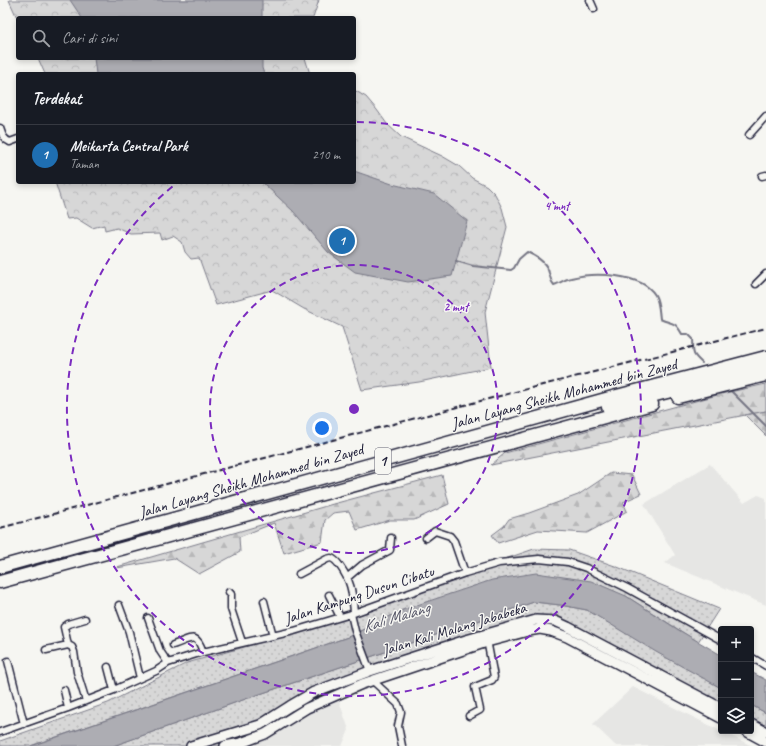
<!DOCTYPE html>
<html lang="id">
<meta charset="utf-8">
<style>
body{margin:0;font-family:Caveat,sans-serif;background:#20242c;color:#f1f3f6}
.controls{position:absolute;right:12px;bottom:12px;display:grid;overflow:hidden;border-radius:4px;box-shadow:0 2px 6px #0003}
.controls button{width:36px;height:36px;display:grid;place-items:center;padding:0;border:0;border-bottom:1px solid #363941;background:#171b24;color:#f1f3f6;font:20px sans-serif}
.you{position:absolute;left:322px;top:428px;width:14px;height:14px;margin:-10px;border:3px solid #fff;border-radius:50%;background:#1a73e8;box-shadow:0 0 0 6px #1a73e833}
.badge{display:grid;place-items:center;width:26px;height:26px;border-radius:50%;background:#1f6fb2;color:#fff;font-size:13px;font-weight:700}
.pin{position:absolute;translate:-50% -50%;border:2px solid #fff;box-shadow:0 1px 4px #0006}
.list{margin:0;padding:0;list-style:none}
h2{display:flex;justify-content:space-between;align-items:center;height:52px;margin:0;padding:0 16px;font-size:17px}
h2 small{font-size:13px;font-weight:400;color:#9ea1a6}
.list li{display:grid;grid-template-columns:26px 1fr auto;gap:12px;align-items:center;box-sizing:border-box;height:60px;padding:0 16px;border-top:1px solid #363941}
.list b{display:block;font-size:15px;white-space:nowrap}
.list p{margin:0;font-size:13px;white-space:nowrap;color:#9ea1a6}
.list em{font-size:13px;font-style:normal;color:#9ea1a6}
.icon{flex:none;width:22px;height:22px;fill:none;stroke:currentColor;stroke-width:2;stroke-linecap:round;stroke-linejoin:round}
.map{position:relative;flex:none;width:766px;height:746px;overflow:hidden}
.search{position:absolute;background:#171b24;box-shadow:0 2px 6px #0003;left:16px;top:16px;width:340px;height:44px;display:flex;align-items:center;gap:10px;box-sizing:border-box;padding:0 14px;border-radius:4px;color:#9ea1a6;font-size:15px}
.panel{position:absolute;background:#171b24;box-shadow:0 2px 6px #0003;left:16px;top:72px;width:340px;height:112px;border-radius:4px}
.map>svg:first-child{display:block}
.built{fill:#e6e6e4}
.grass{fill:url(#grass-dots);stroke:#7c7c89}
.forest{fill:url(#forest-firs);stroke:#7c7c89}
.cemetery{fill:url(#cemetery-stones);stroke:#7c7c89}
.park{fill:url(#park-crowns);stroke:#7c7c89}
.water{fill:#adadb3;stroke:#757583}
.lines{fill:none;stroke-linecap:round;stroke-linejoin:round}
.stream{stroke:#757583;stroke-width:2}
.minor-casing{stroke:#22223b;stroke-width:9}
.secondary-casing{stroke:#22223b;stroke-width:12}
.motorway-casing{stroke:#22223b;stroke-width:15}
.minor{stroke:#f6f6f2;stroke-width:6}
.secondary{stroke:#f6f6f2;stroke-width:9}
.motorway{stroke:#f6f6f2;stroke-width:12}
.rail{stroke:#22223b;stroke-width:2;stroke-dasharray:6 3;stroke-linecap:butt}
.ring{fill:none;stroke:#7b2cbf;stroke-width:2;stroke-dasharray:7 5}
.labels{text-anchor:middle;dominant-baseline:central;stroke-width:3;stroke-linejoin:round;paint-order:stroke}
.shield{fill:#f6f6f2;stroke:#626272;stroke-width:1}
.shield-label{font-size:15px;font-weight:bold;fill:#22223b}
.street-label{font-size:16px;fill:#22223b;stroke:#f6f6f2}
.water-label{font-size:17px;font-style:italic;fill:#535365;stroke:#f6f6f2}
.centre{fill:#7b2cbf;stroke:#f6f6f2;stroke-width:2}
.ring-label{font-size:12px;text-anchor:middle;font-weight:bold;fill:#7b2cbf;stroke:#f6f6f2;stroke-width:3;stroke-linejoin:round;paint-order:stroke}
</style>
<div class="map">
<svg width="766" height="746" viewBox="0 0 766 746">
<defs>
<pattern id="grass-dots" width="8" height="8" patternUnits="userSpaceOnUse"><rect width="8" height="8" fill="#d7d7d7"/><path d="M2 2h.1M6 6h.1" fill="none" stroke="#b8b8b9" stroke-width="1.8" stroke-linecap="round"/></pattern>
<pattern id="forest-firs" width="22" height="20" patternUnits="userSpaceOnUse"><rect width="22" height="20" fill="#d7d7d7"/><path d="M5 1l3.5 6h-7zM16 11l3.5 6h-7z" fill="#b8b8b9"/></pattern>
<pattern id="cemetery-stones" width="16" height="16" patternUnits="userSpaceOnUse"><rect width="16" height="16" fill="#d7d7d7"/><path d="M2 7V4a2 2 0 0 1 4 0v3zM10 15v-3a2 2 0 0 1 4 0v3z" fill="#b8b8b9"/></pattern>
<pattern id="park-crowns" width="20" height="18" patternUnits="userSpaceOnUse"><rect width="20" height="18" fill="#d7d7d7"/><path d="M2 6a3 3 0 1 1 6 0M12 15a3 3 0 1 1 6 0" fill="none" stroke="#b8b8b9"/></pattern>
</defs>
<rect width="100%" height="100%" fill="#f6f6f2"/>
<filter id="ink" filterUnits="userSpaceOnUse"><feTurbulence type="fractalNoise" baseFrequency=".025" numOctaves="2"/><feDisplacementMap in="SourceGraphic" scale="8" xChannelSelector="R" yChannelSelector="G"/><feConvolveMatrix kernelMatrix="1 2 1 2 8 2 1 2 1" color-interpolation-filters="sRGB"/></filter>
<g filter="url(#ink)">
<!-- built -->
<path class="built" d="M 710,464 L 744,503 L 758,495 L 766,498 L 766,605 L 665,563 L 675,555 L 644,504 Z
M 633,687 L 721,731 L 752,746 L 616,746 L 593,724 Z
M 337,695 L 349,730 L 342,746 L 233,746 Z"/>
<!-- grass -->
<path class="grass" d="M 534,549 L 569,550 L 615,566 L 719,609 L 698,642 L 626,596 L 405,609 L 348,637 L 30,746 L 0,746 L 0,741 L 108,703 L 187,663 L 327,624 L 467,572 Z
M 534,602 L 560,605 L 587,610 L 721,688 L 721,718 L 603,655 L 540,629 L 362,684 L 265,734 L 225,746 L 113,746 L 254,696 Z
M 751,705 L 766,713 L 766,742 L 751,731 Z"/>
<!-- forest -->
<path class="forest" d="M 766,384 L 766,411 L 491,465 L 505,453 L 721,394 Z
M 611,473 L 632,475 L 641,494 L 623,502 L 627,511 L 587,533 L 538,530 L 498,543 L 492,535 L 504,526 L 509,519 L 529,513 L 578,495 Z
M 442,475 L 449,504 L 414,520 L 390,520 L 357,530 L 349,511 L 333,513 L 325,520 L 322,542 L 284,553 L 274,523 L 239,537 L 240,552 L 199,574 L 174,558 L 117,568 L 117,567 L 333,504 Z"/>
<!-- cemetery -->
<path class="cemetery" d="M 766,411 L 766,436 L 745,415 Z"/>
<!-- park -->
<path class="park" d="M 9,0 L 319,0 L 313,18 L 18,18 L 18,20 Z
M 38,58 L 305,58 L 310,74 L 45,74 Z
M 354,90 L 366,97 L 377,110 L 387,124 L 401,137 L 442,156 L 459,166 L 472,178 L 487,186 L 495,194 L 502,208 L 507,227 L 485,312 L 491,367 L 419,382 L 362,390 L 342,327 L 304,309 L 272,290 L 216,305 L 199,258 L 191,259 L 185,252 L 182,242 L 173,236 L 162,240 L 160,233 L 131,234 L 117,228 L 105,231 L 104,225 L 92,228 L 76,218 L 67,219 L 55,182 L 354,182 Z"/>
<!-- water -->
<path class="water" d="M 70,0 L 262,0 L 262,18 L 82,18 Z
M 94,58 L 262,58 L 262,68 L 264,74 L 96,74 Z
M 354,171 L 392,184 L 434,194 L 467,221 L 452,276 L 408,282 L 355,272 L 328,252 L 293,211 L 262,182 L 354,182 Z
M 536,573 L 591,581 L 626,596 L 677,629 L 721,655 L 721,688 L 656,652 L 587,610 L 560,605 L 534,602 L 254,696 L 113,746 L 31,746 L 348,637 L 405,609 L 492,580 Z
M 751,672 L 766,680 L 766,713 L 751,705 Z"/>
<g class="lines">
<!-- stream -->
<path class="stream" d="M 456,261 L 473,266 L 511,270 L 514,268 L 519,259 L 527,252 C 536,256 547,263 549,273 C 551,278 550,281 554,285 C 560,283 565,279 571,278 C 594,272 641,273 655,295 C 659,302 659,311 660,319 C 673,325 674,320 682,334 L 688,334 L 693,339 C 694,353 690,352 702,363
M 728,388 L 766,426"/>
<!-- minor casing -->
<g class="minor-casing">
<path id="minor" d="M 590,0 L 594,9
M 0,128 C 2,134 3,139 10,142 L 18,139
M 749,135 L 766,116
M 762,176 L 766,175
M 756,284 L 766,274
M 426,538 L 435,531 L 450,536 L 454,541 L 465,573
M 299,574 L 327,559 L 331,558 C 335,559 337,562 340,566 C 352,583 352,592 354,612
M 348,577 L 362,565 L 390,550 L 391,538
M 229,592 L 231,594 L 231,609 L 242,642
M 329,595 L 340,617
M 264,601 L 273,636
M 119,605 L 129,632 L 140,678
M 351,614 L 355,631 L 370,671
M 148,618 L 160,651 L 168,663
M 85,619 L 68,624 L 64,627 L 68,645 L 72,647 L 74,652 L 77,672 L 86,701
M 173,645 C 191,639 196,631 203,652
M 46,650 L 68,645
M 751,657 L 766,666
M 8,661 L 24,724
M 108,667 L 114,690
M 373,681 L 398,704 L 401,712 L 398,726 L 402,746
M 64,690 L 68,708
M 469,716 L 480,710 L 475,687 L 492,680 L 494,677 L 487,640
M 0,732 L 68,708 L 114,690 L 156,671 L 168,663 L 203,652 L 294,631 L 351,614 L 465,573 L 499,563 L 539,559 L 568,562 L 586,568 L 627,588 L 721,640"/>
</g>
<!-- secondary casing -->
<g class="secondary-casing">
<path id="secondary" d="M 751,724 L 766,732
M 746,731 L 766,742
M 191,746 L 260,725 L 290,706 L 314,692 L 370,671 L 466,640 L 536,620 L 555,621 L 568,627 L 721,708
M 225,746 L 241,743 L 265,734 L 307,708 L 362,684 L 487,642 L 528,631 L 540,629 L 551,631 L 567,637 L 721,718"/>
</g>
<!-- motorway casing -->
<g class="motorway-casing">
<path id="motorway" d="M 678,397 L 766,375
M 608,407 L 766,367
M 0,567 L 613,397 L 766,357
M 0,582 L 652,404"/>
</g>
<!-- minor -->
<use href="#minor" class="minor"/>
<!-- secondary -->
<use href="#secondary" class="secondary"/>
<!-- motorway -->
<use href="#motorway" class="motorway"/>
<!-- rail -->
<path class="rail" d="M 0,528 L 484,400 L 766,328"/>
</g>
</g>
<!-- distance rings -->
<g class="ring">
<circle cx="354" cy="409" r="144"/>
<path d="M357 122A287 287 0 1 1 177 183"/>
</g>
<g class="labels">
<!-- shield labels -->
<rect class="shield" x="375" y="448" width="16" height="26" rx="3"/>
<g class="shield-label">
<text x="383" y="461">1</text>
</g>
<!-- street labels -->
<g class="street-label">
<text transform="translate(564 394) rotate(-15)">Jalan Layang Sheikh Mohammed bin Zayed</text>
<text transform="translate(251 481) rotate(-16)">Jalan Layang Sheikh Mohammed bin Zayed</text>
<text transform="translate(359 595) rotate(-18)">Jalan Kampung Dusun Cibatu</text>
<text transform="translate(454 629) rotate(-17)">Jalan Kali Malang Jababeka</text>
</g>
<!-- water labels -->
<g class="water-label">
<text transform="translate(396 617) rotate(-17)">Kali Malang</text>
</g>
</g>
<circle cx="354" cy="409" r="6" class="centre"/>
<g class="ring-label">
<text x="557" y="210">4 mnt</text>
<text x="456" y="311">2 mnt</text>
</g>
</svg>
<div class="controls">
<button>+</button>
<button>−</button>
<button><svg class="icon" aria-label="layers" viewBox="0 0 24 24"><path d="M12 4l9 5-9 5-9-5zM3 14l9 5 9-5"/></svg></button>
</div>
<div class="you"></div>
<div class="pin badge" style="left:342px;top:241px">1</div>
<div class="search"><svg class="icon" aria-label="search" viewBox="0 0 24 24"><circle cx="10" cy="10" r="6"/><path d="M15 15l6 6"/></svg>Cari di sini</div>
<section class="panel">
<h2>Terdekat<small></small></h2>
<ul class="list">
<li><span class="badge">1</span><div><b>Meikarta Central Park</b><p>Taman</p></div><em>210 m</em></li>
</ul>
</section>
</div>
